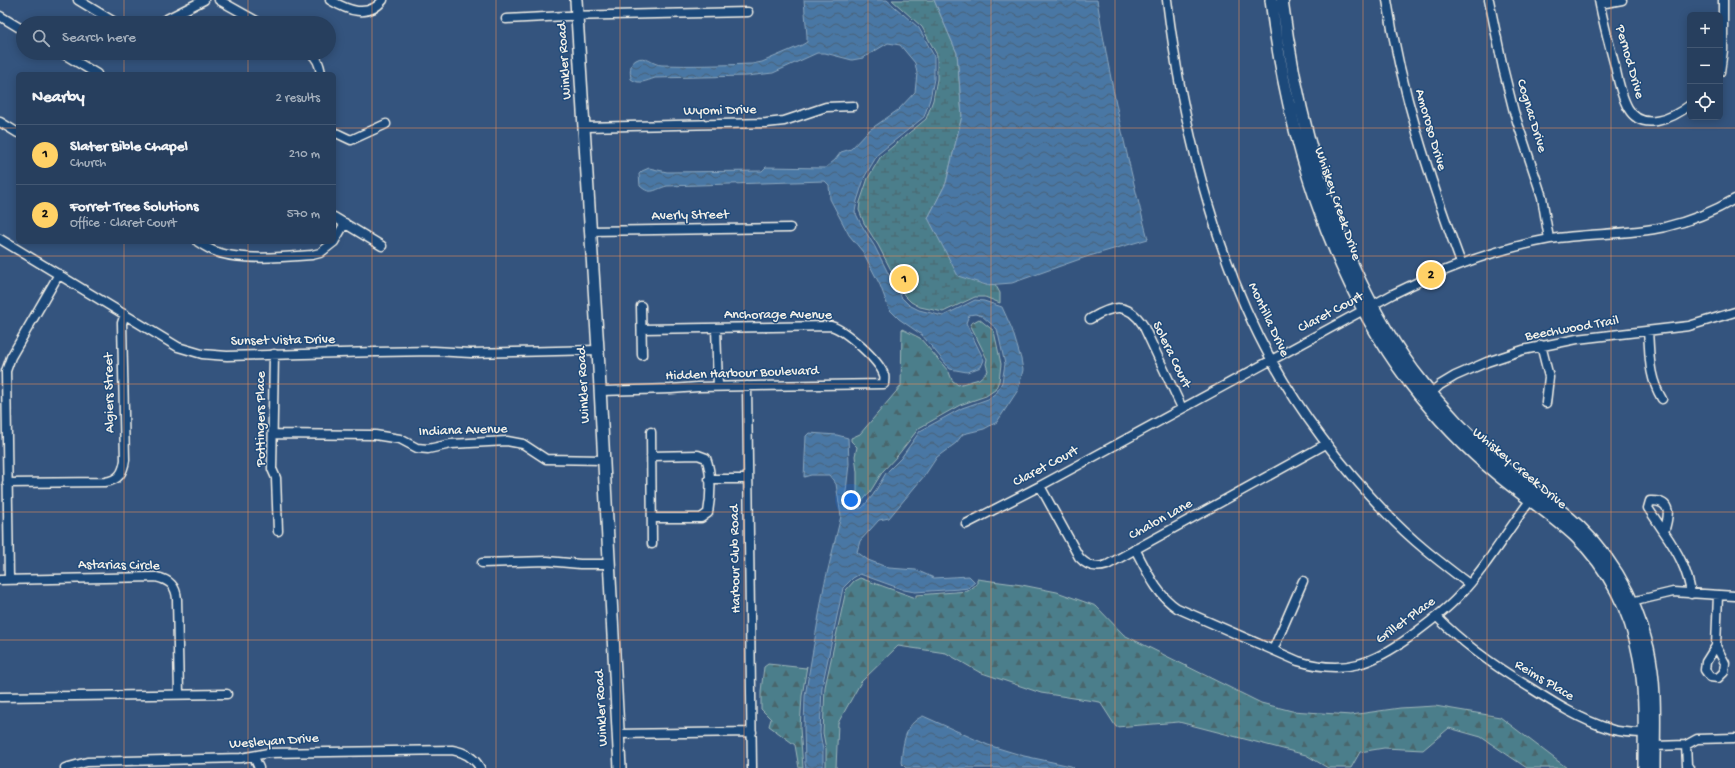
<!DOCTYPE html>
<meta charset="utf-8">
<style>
body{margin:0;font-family:"Gochi Hand",sans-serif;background:#334a67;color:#f1f3f6}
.controls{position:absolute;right:12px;top:12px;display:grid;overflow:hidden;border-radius:6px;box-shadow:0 2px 10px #0003}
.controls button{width:36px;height:36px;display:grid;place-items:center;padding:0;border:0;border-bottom:1px solid #435873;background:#273f5e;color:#f1f3f6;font:20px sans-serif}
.you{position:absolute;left:851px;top:500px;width:14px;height:14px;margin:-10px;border:3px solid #fff;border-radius:50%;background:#1a73e8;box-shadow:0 0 0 6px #1a73e833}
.badge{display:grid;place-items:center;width:26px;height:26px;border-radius:50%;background:#ffd166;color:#111;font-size:13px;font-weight:700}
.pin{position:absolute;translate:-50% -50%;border:2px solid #fff;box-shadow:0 1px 4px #0006}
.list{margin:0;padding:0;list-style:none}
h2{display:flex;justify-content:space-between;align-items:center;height:52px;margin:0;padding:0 16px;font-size:17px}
h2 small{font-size:13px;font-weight:400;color:#a4afbc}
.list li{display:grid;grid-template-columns:26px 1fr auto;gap:12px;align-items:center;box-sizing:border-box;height:60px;padding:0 16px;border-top:1px solid #435873}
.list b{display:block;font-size:15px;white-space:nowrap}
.list p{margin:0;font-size:13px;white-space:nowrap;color:#a4afbc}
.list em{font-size:13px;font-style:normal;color:#a4afbc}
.icon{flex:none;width:22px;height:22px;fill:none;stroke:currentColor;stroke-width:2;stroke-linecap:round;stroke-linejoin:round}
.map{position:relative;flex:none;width:1735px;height:768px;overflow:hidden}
.search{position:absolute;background:#273f5e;box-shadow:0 2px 10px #0003;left:16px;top:16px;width:320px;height:44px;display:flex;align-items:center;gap:10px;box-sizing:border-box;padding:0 14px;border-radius:22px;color:#a4afbc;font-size:15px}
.panel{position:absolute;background:#273f5e;box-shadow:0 2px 10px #0003;left:16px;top:72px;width:320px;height:172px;border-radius:6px}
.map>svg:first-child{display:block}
.forest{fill:url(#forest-firs);stroke:#a0b8ba}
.wetland{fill:url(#wetland-marsh);stroke:#a0b8ba}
.water{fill:url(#water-waves);stroke:#8da8bf}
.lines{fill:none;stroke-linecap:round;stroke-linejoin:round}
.street-casing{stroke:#f4f1e8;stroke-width:11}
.secondary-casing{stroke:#f4f1e8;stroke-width:14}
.street{stroke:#1f4a7a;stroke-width:8}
.secondary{stroke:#1f4a7a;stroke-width:11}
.grid{fill:none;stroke:#ec8e59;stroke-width:1;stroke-opacity:0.55}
.labels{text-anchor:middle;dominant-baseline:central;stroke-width:3;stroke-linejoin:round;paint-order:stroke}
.street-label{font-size:14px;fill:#f4f1e8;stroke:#1f4a7a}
</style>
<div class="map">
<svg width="1735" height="768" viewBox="0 0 1735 768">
<defs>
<pattern id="forest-firs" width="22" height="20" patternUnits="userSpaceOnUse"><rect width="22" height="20" fill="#4b7e8b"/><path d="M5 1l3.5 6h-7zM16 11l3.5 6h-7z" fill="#4a666c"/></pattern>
<pattern id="wetland-marsh" width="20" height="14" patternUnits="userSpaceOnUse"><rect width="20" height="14" fill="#4b7e8b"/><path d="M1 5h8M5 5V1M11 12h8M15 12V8" fill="none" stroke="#4a666c"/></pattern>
<pattern id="water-waves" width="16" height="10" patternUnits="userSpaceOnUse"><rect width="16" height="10" fill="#4877a4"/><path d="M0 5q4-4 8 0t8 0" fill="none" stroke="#486075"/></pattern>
</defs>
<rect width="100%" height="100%" fill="#34547e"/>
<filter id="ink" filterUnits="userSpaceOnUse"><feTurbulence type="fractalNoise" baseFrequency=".025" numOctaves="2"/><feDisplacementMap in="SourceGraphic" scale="8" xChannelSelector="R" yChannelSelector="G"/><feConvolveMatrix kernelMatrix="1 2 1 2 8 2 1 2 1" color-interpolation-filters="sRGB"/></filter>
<g filter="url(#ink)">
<!-- forest -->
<path class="forest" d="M 979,319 L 994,331 L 1001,364 L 999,381 L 995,390 L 986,396 L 960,405 L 919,428 L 898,455 L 883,471 L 870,492 L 860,504 L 857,504 L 857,472 L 855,456 L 857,447 L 851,441 L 851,438 L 860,434 L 901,386 L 902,329 L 920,338 L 949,372 L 952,380 L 958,385 L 979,379 L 988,371 L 986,364 L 987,359 L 970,324 Z
M 860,578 L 916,598 L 916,595 L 968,591 L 977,584 L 977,579 L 1022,585 L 1057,592 L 1096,606 L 1124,635 L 1261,703 L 1292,711 L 1351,715 L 1400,708 L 1435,706 L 1500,717 L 1567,768 L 1527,768 L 1481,737 L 1449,728 L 1423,750 L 1384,748 L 1360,752 L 1351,768 L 1328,768 L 1306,755 L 1179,722 L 1116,727 L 1100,702 L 1041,693 L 979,672 L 946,653 L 898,646 L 861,682 L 838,723 L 836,768 L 826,768 L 826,749 L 823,733 L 825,687 L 846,590 L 854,581 Z
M 768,664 L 806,668 L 807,666 L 802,696 L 800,728 L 803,768 L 799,768 L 795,745 L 769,726 L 771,719 L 761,709 L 761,691 L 764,667 Z"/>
<!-- wetland -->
<path class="wetland" d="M 892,0 L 934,0 L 957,53 L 962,116 L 946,183 L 928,218 L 986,285 L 995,284 L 1000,293 L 1000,303 L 985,297 L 975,297 L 943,312 L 920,307 L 911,302 L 904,295 L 878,245 L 864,223 L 859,210 L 860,202 L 868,178 L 881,156 L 926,119 L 933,100 L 937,79 L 937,55 L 922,27 Z"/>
<!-- water -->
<path class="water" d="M 804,0 L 887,0 L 919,28 L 934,56 L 934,79 L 930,99 L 924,117 L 878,154 L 865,176 L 857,201 L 855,212 L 861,224 L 875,247 L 892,281 L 899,290 L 901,297 L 909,305 L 919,310 L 943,316 L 975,300 L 984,301 L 1002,307 L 1012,329 L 1021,359 L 1023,370 L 1018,390 L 997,422 L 984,429 L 963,434 L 956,443 L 937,457 L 925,475 L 889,518 L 879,520 L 860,541 L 857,552 L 868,560 L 889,568 L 916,570 L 934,578 L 969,576 L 975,582 L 968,588 L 960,589 L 915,592 L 904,590 L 860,574 L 853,578 L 843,588 L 822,687 L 820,733 L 823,750 L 823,768 L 806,768 L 805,763 L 804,728 L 805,696 L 824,586 L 841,516 L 836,484 L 829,475 L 811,475 L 804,477 L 806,436 L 809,433 L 837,435 L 848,438 L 849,464 L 845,501 L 855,508 L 862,508 L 873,495 L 886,473 L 901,458 L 920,431 L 962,408 L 988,399 L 997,392 L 1002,382 L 1005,364 L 997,329 L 982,316 L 975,314 L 969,315 L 966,323 L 984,360 L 981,367 L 967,372 L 950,369 L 922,335 L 899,319 L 889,309 L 880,285 L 863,252 L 849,235 L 830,199 L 829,185 L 825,181 L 667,186 C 655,189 651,196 640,186 L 639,174 L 642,171 L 649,168 L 667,172 L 762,171 L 766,167 L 825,168 L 835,160 L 841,152 L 851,149 L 868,131 L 898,110 L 915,92 L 917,73 L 915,63 L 900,45 L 888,43 L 863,58 L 852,60 L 825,53 L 817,53 L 773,73 L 747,76 L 655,78 C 646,81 639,85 631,79 C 630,72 629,64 636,60 C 645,54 652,65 662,65 C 692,66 722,65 752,64 L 762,62 L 802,45 L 807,42 L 807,36 Z
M 934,0 L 1097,0 C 1110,81 1127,160 1148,239 L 1086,257 L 1012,283 L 986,285 L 958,276 L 928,218 L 946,183 L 962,116 L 957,53 Z
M 923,716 L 988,745 L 1024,756 L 1071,766 L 1074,768 L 906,768 L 901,763 C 903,745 904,724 923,716 Z"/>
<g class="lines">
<!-- street casing -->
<g class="street-casing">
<path id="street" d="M 78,0 L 116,23
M 219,0 L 260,23
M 330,0 C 347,10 368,19 383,0
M 1167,0 C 1181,118 1214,257 1272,361 C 1303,417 1342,467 1386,513 C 1411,540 1440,562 1469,584
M 1387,0 C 1401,91 1429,177 1461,263
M 1489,0 L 1503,68 L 1514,112 L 1542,197 L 1549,239
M 1599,0 C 1603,22 1609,44 1615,66 C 1618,80 1621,96 1628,108 C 1642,133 1673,118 1690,105
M 1600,4 L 1622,0
M 0,16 L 23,30
M 506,19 L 566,16 L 748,12
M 159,23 L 204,0
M 62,53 L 97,74
M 310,53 C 317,57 320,66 321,74
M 1720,72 L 1723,50 L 1723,0
M 0,122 L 18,133
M 584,127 L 766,123 L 784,121 L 826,107 L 853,106
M 334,132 L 351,140 L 386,124
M 334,217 L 382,246
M 590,231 L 790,228
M 0,239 L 178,347 L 202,354 L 227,356 L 376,352 L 434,351 L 471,353 L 598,350
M 198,242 C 204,246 210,250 217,252 C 241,261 286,257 312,255 L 320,253 L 334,242
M 334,242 L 345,223
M 641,306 L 642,355
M 1090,319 C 1112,306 1127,301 1143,325 L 1182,408
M 716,328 L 718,386
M 1648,331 C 1650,356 1648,376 1662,399
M 1541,345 L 1549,377 L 1546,403
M 274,354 L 272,469 L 276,478 L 278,531
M 747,386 L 752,768
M 600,391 L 671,389 L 698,387 L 884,384 C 884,381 885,377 884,375 C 879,360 845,330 831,326 L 642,329
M 1427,397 L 1440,385 L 1455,376 L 1487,362 L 1523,350 L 1577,339 L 1689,326 L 1735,312
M 651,432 L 652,544
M 273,434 L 375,435 L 400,439 L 417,448 L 428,449 L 451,444 L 507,441 L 523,444 L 546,459 L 604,460
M 651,456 L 698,455 L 706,458 C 712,473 711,496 708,513 L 701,518 L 652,518
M 709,479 L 748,479
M 7,483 L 105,482 C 119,480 123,473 125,460 L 122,323 L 125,314
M 1040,486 L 1079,557 C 1087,566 1095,569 1107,565 L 1326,444
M 1650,501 C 1673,500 1669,516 1664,532 L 1648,508 Z
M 966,524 L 1040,486 L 1393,294 C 1443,269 1495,249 1550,239 C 1588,233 1627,235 1665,227 C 1690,221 1713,212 1735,199
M 1664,532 C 1677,551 1688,570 1691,594
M 1135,549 C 1147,571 1156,594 1177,608 L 1298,661 C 1344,675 1373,664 1411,636 C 1427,624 1444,612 1458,597 C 1487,567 1507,530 1533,497
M 482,563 L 547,561 L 580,564 L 610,564
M 9,579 L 6,371 L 11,357 L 59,274
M 0,580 L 156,577 C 170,580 176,586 177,599 L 179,694
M 1627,603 L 1673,592 L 1735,596
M 1437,617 C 1464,645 1496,667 1529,687 C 1554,703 1581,720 1610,729 C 1622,733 1636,733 1649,733
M 1716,646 L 1725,663 L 1724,672 L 1718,678 L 1710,677 L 1705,670 L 1706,662 Z
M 1716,646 L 1718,595
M 1273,650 L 1303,581
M 0,697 L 227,694
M 618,734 L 752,732
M 1686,745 L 1687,765 L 1689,768
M 1654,746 L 1686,745 L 1697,739 L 1735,738
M 254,757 L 259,768
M 65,768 L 87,762 L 241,758 L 268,753 L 452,750 C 464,752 474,757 480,768"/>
</g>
<!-- secondary casing -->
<g class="secondary-casing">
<path id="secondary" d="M 576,0 L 598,350 L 620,768
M 1271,0 C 1287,132 1329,275 1409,382 C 1435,416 1465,448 1498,475 C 1523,496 1551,514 1575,536 C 1608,567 1631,612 1639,657 C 1646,693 1644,731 1644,768
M 1282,0 C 1299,130 1335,263 1413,370 C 1440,406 1471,439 1505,468 C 1524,484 1545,498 1565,514 C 1607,548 1635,595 1648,648 C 1657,687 1654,729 1654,768"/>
</g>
<!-- street -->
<use href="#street" class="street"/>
<!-- secondary -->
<use href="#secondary" class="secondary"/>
</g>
</g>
<!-- grid -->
<path class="grid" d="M 124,0 L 124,23M 248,0 L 248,23M 372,0 L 372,768M 496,0 L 496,768M 620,0 L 620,768M 744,0 L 744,768M 868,0 L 868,768M 991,0 L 991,768M 1115,0 L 1115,768M 1239,0 L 1239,768M 1363,0 L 1363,768M 1487,0 L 1487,768M 1611,0 L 1611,768M 124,53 L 124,74M 248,53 L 248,74M 0,128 L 18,128M 334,128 L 1735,128M 124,242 L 124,768M 248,242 L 248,768M 0,256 L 1735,256M 0,384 L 1735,384M 0,512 L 1735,512M 0,640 L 1735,640"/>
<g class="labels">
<!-- street labels -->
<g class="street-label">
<text transform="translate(565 61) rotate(-94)">Winkler Road</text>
<text transform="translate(1629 62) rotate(74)">Pernod Drive</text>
<text transform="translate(720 111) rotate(-1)">Wyomi Drive</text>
<text transform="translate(1531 116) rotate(73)">Cognac Drive</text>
<text transform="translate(1430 130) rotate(74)">Amoroso Drive</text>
<text transform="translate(1337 204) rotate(71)">Whiskey Creek Drive</text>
<text transform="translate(690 216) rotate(-1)">Averly Street</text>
<text transform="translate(1331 313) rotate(-28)">Claret Court</text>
<text x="778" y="315">Anchorage Avenue</text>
<text transform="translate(1268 320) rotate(65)">Montilla Drive</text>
<text transform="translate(1572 329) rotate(-10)">Beechwood Trail</text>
<text transform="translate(283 341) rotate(-1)">Sunset Vista Drive</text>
<text transform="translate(1171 355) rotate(64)">Solera Court</text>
<text transform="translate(742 374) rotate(-2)">Hidden Harbour Boulevard</text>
<text transform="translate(584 385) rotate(-93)">Winkler Road</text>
<text transform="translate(110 393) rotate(-91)">Algiers Street</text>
<text transform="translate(261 419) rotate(-90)">Pottingers Place</text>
<text transform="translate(463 431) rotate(-2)">Indiana Avenue</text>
<text transform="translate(1046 467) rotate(-28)">Claret Court</text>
<text transform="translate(1519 469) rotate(40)">Whiskey Creek Drive</text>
<text transform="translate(1161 520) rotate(-29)">Chalon Lane</text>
<text transform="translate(736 559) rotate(-91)">Harbour Club Road</text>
<text transform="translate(119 566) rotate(1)">Astarias Circle</text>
<text transform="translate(1406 621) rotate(-36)">Grillet Place</text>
<text transform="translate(1544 681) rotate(31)">Reims Place</text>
<text transform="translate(602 708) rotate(-93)">Winkler Road</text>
<text transform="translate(274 742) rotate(-4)">Wesleyan Drive</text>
</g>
</g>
</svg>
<div class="controls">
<button>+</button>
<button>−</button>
<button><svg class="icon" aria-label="locate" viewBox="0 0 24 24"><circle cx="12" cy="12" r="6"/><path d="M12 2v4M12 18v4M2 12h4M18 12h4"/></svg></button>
</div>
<div class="you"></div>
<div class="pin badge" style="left:904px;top:279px">1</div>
<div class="pin badge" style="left:1431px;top:275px">2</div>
<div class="search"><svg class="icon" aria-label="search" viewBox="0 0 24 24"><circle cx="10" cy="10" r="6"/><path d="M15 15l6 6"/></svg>Search here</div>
<section class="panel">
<h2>Nearby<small>2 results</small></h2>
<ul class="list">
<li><span class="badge">1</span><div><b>Slater Bible Chapel</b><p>Church</p></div><em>210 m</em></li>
<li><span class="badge">2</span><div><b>Forret Tree Solutions</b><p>Office · Claret Court</p></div><em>570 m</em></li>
</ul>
</section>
</div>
